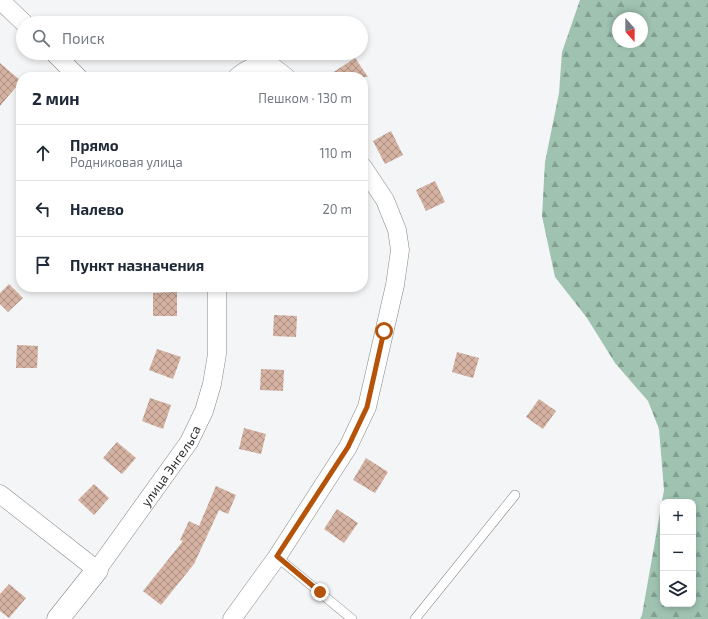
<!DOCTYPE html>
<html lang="ru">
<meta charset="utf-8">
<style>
body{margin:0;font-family:"Exo 2",sans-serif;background:#f6f6f7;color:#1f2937}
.controls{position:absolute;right:12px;bottom:12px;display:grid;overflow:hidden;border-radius:8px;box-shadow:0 2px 6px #0003}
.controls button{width:36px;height:36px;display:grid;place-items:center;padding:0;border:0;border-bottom:1px solid #e0e1e3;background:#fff;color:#1f2937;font:20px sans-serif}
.compass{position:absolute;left:612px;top:12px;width:36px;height:36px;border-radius:50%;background:#fff;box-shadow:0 2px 6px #0003;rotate:159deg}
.stop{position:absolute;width:12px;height:12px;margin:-9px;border:3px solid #b45309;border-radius:50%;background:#fff}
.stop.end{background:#b45309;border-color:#fff;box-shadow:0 1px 4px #0008}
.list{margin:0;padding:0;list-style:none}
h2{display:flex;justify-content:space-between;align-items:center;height:52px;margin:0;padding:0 16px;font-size:17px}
h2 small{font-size:13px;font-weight:400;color:#747a83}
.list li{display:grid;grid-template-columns:26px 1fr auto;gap:12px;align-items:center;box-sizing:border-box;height:56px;padding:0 16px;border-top:1px solid #e0e1e3}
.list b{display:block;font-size:15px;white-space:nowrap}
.list p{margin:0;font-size:13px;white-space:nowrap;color:#747a83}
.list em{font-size:13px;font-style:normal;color:#747a83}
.icon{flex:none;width:22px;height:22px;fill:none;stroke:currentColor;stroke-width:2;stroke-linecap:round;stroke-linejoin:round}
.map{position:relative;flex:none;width:708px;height:619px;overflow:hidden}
.search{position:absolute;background:#fff;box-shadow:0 2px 6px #0003;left:16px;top:16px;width:352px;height:44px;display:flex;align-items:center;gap:10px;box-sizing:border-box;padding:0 14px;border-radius:22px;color:#747a83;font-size:15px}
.panel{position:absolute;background:#fff;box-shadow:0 2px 6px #0003;left:16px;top:72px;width:352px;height:220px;border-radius:16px}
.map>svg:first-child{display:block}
.forest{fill:url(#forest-firs);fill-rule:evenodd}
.building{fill:url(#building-cross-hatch)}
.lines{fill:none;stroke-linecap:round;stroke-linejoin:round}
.lane-casing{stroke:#878788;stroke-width:10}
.street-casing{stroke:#878788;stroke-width:19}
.secondary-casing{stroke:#878788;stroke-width:23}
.lane{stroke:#fff;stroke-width:9}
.street{stroke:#fff;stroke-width:18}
.secondary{stroke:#fff;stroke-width:22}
.route{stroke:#b45309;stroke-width:5}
.labels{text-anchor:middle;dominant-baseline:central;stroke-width:4;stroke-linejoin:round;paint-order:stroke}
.street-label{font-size:13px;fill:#2f2f30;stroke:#f4f5f6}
</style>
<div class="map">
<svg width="708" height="619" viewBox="0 0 708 619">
<defs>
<pattern id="forest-firs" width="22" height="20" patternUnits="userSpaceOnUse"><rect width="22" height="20" fill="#9fc3b0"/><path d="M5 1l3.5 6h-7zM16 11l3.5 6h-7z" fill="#829f90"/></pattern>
<pattern id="building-cross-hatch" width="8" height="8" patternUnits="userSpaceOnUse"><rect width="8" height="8" fill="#d4b1a0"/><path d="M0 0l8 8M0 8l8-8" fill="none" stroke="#ac9083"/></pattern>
</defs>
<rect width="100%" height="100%" fill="#f4f5f6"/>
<!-- forest -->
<path class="forest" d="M 580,0 L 708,0 L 708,619 L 640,619 L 642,615 L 664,490 L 659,429 L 648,401 L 615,363 L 587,318 L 555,277 L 542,216 L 545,162 L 559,93 L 562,52 ZM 618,18 L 642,18 L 642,42 L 618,42 ZM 663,502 L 693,502 L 693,604 L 663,604 Z"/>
<!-- building -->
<path class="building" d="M 355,58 L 368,77 L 326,77 Z
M 0,63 L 21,81 L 0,106 Z
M 391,131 L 403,155 L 385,164 L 373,141 Z
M 435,181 L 445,202 L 426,211 L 416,190 Z
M 9,284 L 23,298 L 8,312 L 0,304 L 0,293 Z
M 177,292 L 177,316 L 153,316 L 153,293 Z
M 274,315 L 297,316 L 296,337 L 273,336 Z
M 17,345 L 38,346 L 37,368 L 16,368 Z
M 157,349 L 181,357 L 173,379 L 149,370 Z
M 457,352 L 479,358 L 473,378 L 452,372 Z
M 261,369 L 284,370 L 283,391 L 260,390 Z
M 150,398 L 171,405 L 163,429 L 142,421 Z
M 539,399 L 556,411 L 543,429 L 526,417 Z
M 244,428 L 266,434 L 261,454 L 239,449 Z
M 117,442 L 136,458 L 122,474 L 103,458 Z
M 366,458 L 388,472 L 375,493 L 353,480 Z
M 94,484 L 109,498 L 94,515 L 78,500 Z
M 216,486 L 236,495 L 228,514 L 219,510 L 194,564 L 161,605 L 143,591 L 183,541 L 180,540 L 189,521 L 199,526 Z
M 337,509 L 358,523 L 344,543 L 324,529 Z
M 9,584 L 26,598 L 9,618 L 0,611 L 0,594 Z"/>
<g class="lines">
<!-- lane casing -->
<g class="lane-casing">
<path id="lane" d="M 277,557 L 352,619
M 415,619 L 515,495"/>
</g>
<!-- street casing -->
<g class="street-casing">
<g id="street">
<path d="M 0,0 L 24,23"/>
<path d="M 54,53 L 78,77"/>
<path d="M 237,77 C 248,68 255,65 269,64 L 286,77"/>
<path id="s1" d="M 0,494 L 97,570 L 189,442 L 204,411 L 212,384 L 217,354 L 217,287"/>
<path d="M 232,619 L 277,557 L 348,447 L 367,407 L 395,285 L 400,250 L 397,230 L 385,200 L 363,167"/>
</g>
</g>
<!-- secondary casing -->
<g class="secondary-casing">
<path id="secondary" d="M 58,619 L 97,570"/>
</g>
<!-- lane -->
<use href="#lane" class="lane"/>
<!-- street -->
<use href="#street" class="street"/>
<!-- secondary -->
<use href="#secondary" class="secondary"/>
</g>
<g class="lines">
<!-- route -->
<path class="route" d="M 320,592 L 277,556 L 348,447 L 367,407 L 384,331"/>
</g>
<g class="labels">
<!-- street labels -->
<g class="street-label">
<text stroke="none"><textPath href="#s1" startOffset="251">улица Энгельса</textPath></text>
</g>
</g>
</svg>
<div class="controls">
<button>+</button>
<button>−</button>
<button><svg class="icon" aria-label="layers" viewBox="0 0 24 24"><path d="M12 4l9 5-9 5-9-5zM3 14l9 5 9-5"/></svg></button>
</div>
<svg class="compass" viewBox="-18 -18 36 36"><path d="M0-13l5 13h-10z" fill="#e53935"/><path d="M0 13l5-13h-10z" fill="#747a83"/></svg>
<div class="stop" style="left:384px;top:331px"></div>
<div class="stop end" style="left:320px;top:592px"></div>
<div class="search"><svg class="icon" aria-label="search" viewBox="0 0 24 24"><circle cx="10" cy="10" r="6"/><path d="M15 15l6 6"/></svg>Поиск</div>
<section class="panel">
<h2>2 мин<small>Пешком · 130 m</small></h2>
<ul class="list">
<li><svg class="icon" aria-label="ahead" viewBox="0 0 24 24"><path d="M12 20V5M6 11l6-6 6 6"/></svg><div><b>Прямо</b><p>Родниковая улица</p></div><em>110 m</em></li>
<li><svg class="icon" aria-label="left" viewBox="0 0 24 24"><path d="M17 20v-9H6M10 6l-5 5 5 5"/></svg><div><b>Налево</b></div><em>20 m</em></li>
<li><svg class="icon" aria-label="arrive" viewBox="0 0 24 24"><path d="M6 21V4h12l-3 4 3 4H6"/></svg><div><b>Пункт назначения</b></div></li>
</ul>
</section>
</div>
